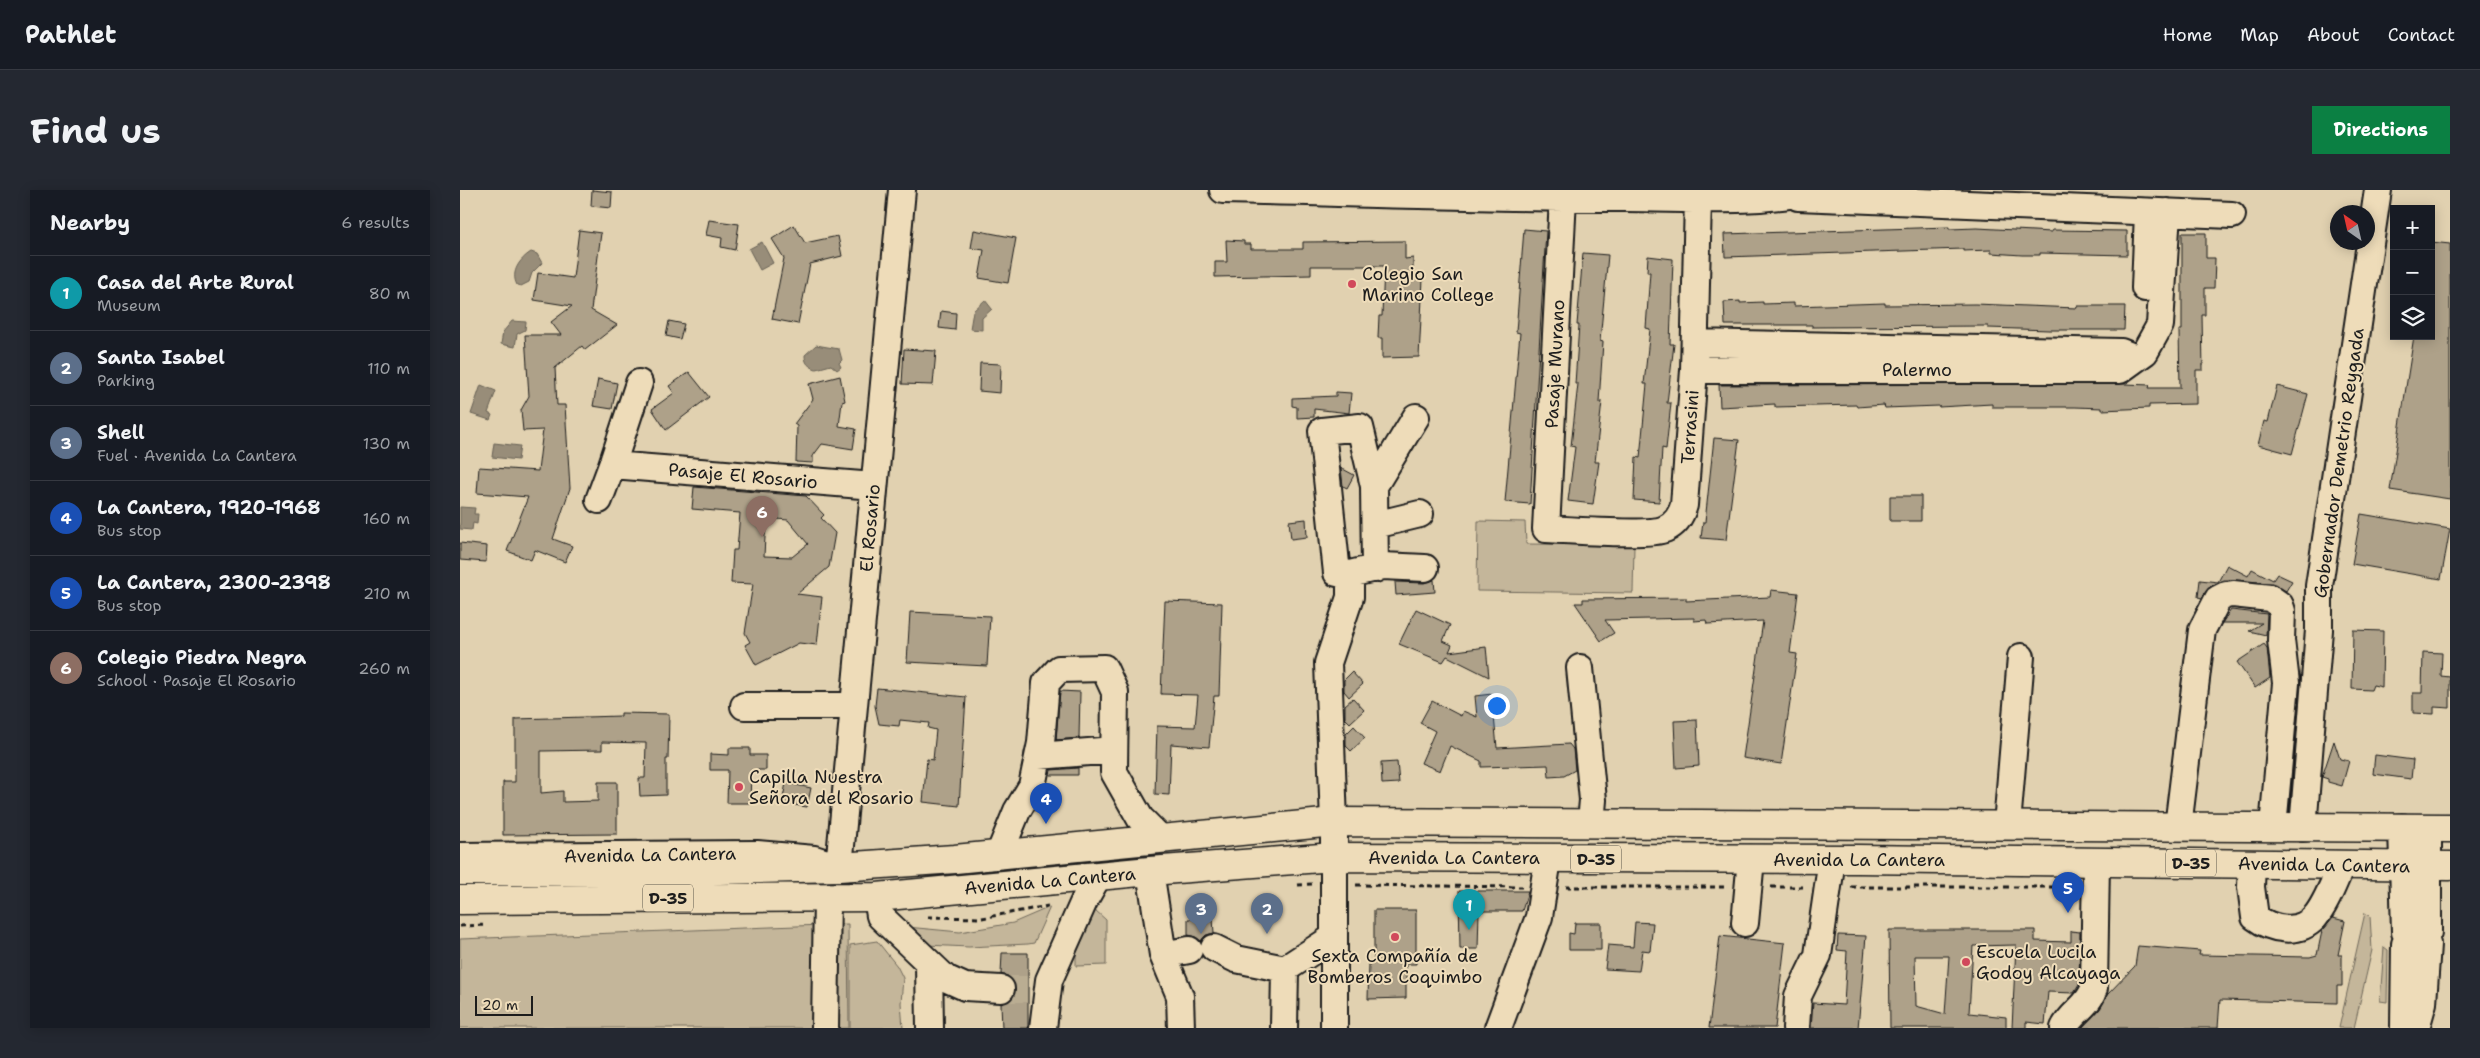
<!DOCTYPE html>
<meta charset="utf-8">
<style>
body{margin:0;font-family:"Shantell Sans",sans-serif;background:#242831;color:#f1f3f6}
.controls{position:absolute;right:15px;top:15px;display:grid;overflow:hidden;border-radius:0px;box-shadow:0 2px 12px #0003}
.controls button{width:45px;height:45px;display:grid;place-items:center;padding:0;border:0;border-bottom:1px solid #363941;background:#171b24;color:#f1f3f6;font:25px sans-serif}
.compass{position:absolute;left:1870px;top:15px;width:45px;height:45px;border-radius:50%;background:#171b24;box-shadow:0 2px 12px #0003;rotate:326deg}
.scale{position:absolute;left:15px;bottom:12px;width:58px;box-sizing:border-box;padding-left:5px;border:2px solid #1c1c1c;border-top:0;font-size:14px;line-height:18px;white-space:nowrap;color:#1c1c1c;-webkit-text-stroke:4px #eedcb9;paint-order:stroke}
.you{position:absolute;left:1036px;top:515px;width:18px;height:18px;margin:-12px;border:4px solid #fff;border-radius:50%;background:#1a73e8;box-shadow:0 0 0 8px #1a73e833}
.badge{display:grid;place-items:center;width:32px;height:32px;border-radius:50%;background:#0b8043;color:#fff;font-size:16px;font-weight:700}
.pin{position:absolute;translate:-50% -41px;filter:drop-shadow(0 1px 2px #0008)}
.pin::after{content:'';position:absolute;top:26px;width:18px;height:15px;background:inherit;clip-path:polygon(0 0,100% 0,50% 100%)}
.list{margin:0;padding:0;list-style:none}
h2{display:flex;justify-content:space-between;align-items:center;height:65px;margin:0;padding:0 20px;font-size:21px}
h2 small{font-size:16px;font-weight:400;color:#9ea1a6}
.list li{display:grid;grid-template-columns:32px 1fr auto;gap:15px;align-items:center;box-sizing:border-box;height:75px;padding:0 20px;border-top:1px solid #363941}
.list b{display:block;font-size:19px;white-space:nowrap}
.list p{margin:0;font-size:16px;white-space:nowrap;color:#9ea1a6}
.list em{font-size:16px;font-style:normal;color:#9ea1a6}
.icon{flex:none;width:28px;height:28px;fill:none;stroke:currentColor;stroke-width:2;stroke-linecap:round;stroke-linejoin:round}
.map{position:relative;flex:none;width:1990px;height:838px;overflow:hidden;border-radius:0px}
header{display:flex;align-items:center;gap:30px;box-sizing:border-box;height:70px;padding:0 25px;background:#171b24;border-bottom:1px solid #363941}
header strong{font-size:24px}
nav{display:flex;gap:28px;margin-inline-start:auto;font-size:18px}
.intro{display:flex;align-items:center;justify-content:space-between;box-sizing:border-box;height:120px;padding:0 30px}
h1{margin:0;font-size:35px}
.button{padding:12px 22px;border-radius:0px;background:#0b8043;color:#fff;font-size:18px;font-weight:700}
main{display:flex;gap:30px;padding:0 30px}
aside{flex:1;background:#171b24;border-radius:0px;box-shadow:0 2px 12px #0003}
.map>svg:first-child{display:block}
.green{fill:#c4b69a;stroke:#70695b}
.water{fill:#988d79;stroke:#666054}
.building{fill:#aea189;stroke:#1c1c1c;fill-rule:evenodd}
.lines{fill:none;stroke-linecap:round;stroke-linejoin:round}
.minor-tunnel{stroke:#baad92;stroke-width:26;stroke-dasharray:26 13;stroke-linecap:butt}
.minor-casing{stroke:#1c1c1c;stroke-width:30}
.highway-casing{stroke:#1c1c1c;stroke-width:31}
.path{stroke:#1c1c1c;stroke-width:3;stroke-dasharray:5 4;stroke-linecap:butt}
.minor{stroke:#eedcb9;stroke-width:26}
.highway{stroke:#eedcb9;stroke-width:28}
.poi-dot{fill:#d1495b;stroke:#eedcb9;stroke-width:2}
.labels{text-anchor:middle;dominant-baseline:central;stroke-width:4;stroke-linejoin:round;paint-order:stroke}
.shield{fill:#eedcb9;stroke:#5b564b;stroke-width:1}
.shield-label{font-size:16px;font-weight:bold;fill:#1c1c1c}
.poi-label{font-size:18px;fill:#1c1c1c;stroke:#eedcb9;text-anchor:start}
.street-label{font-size:18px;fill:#1c1c1c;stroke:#eedcb9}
</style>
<header>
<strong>Pathlet</strong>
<nav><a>Home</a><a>Map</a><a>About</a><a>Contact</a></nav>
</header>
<div class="intro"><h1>Find us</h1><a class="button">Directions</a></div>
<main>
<aside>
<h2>Nearby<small>6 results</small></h2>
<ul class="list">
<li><span class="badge" style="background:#0f9aa8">1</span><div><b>Casa del Arte Rural</b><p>Museum</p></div><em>80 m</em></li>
<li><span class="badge" style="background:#5c6f8a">2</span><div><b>Santa Isabel</b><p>Parking</p></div><em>110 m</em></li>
<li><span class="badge" style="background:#5c6f8a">3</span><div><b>Shell</b><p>Fuel · Avenida La Cantera</p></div><em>130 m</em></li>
<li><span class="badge" style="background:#1a4fb4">4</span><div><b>La Cantera, 1920-1968</b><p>Bus stop</p></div><em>160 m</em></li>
<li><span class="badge" style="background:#1a4fb4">5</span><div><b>La Cantera, 2300-2398</b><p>Bus stop</p></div><em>210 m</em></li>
<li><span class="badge" style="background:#8d6e63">6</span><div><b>Colegio Piedra Negra</b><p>School · Pasaje El Rosario</p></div><em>260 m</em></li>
</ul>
</aside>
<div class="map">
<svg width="1990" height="838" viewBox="0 0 1990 838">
<rect width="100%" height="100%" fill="#e1d1b0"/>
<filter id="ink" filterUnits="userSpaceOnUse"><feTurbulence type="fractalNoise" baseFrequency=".02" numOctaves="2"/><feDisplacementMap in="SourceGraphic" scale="10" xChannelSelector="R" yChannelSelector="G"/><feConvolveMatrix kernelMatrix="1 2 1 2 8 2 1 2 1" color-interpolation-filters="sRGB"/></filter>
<g filter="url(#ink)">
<!-- green -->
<path class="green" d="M 1018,331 L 1065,332 L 1066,354 L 1174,355 L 1173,403 L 1017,401 Z
M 590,717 L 574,753 L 568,754 L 509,757 L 466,755 L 436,736 L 500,742 L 553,733 Z
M 635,720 L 646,730 L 646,775 L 616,776 L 616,757 Z
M 1905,723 L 1910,726 L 1912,760 L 1894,838 L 1879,838 Z
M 388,734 L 389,838 L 0,838 L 0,749 Z
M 417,751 L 437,776 L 443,788 L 441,813 L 443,838 L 390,838 L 390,755 Z
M 1924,757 L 1928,760 L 1927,812 L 1920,811 Z"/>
<!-- water -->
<path class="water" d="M 302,52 L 313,73 L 300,80 L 289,59 Z
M 71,62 L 77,64 L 82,73 L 72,83 L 69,92 L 61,96 L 57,95 C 50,82 60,69 71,62 Z
M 525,110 L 532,119 L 522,128 L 522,140 L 510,139 L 513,121 Z
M 52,131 L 66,132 L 65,140 L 57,144 L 55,157 L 41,154 L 43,142 Z
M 356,155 L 379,159 L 382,170 L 379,173 L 381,177 L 377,180 L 371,175 L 356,179 C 348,176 345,173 345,165 Z
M 21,195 L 36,201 L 28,223 L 32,225 L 30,230 L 11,224 Z
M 34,253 L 60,256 L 58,270 L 32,267 Z
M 0,317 L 15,318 L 14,324 L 18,324 L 17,334 L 13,333 L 12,340 L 0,339 Z"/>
<!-- building -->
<path class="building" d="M 132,0 L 152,2 L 151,18 L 131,16 Z
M 249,30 L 279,34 L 275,60 L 261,57 L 262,48 L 246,45 Z
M 334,35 L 345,53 L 378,46 L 382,66 L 350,74 L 338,134 L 312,129 L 324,68 L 312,49 Z
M 1489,37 L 1489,39 L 1517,38 L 1592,42 L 1592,40 L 1667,41 L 1667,65 L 1580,63 L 1580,65 L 1562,65 L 1531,63 L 1531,60 L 1503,61 L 1503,59 L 1265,67 L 1264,44 Z
M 1064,39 L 1086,41 L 1070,314 L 1045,312 L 1060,143 L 1056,142 Z
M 119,40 L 141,43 L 131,120 L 157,135 L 125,160 L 122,156 L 95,178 L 97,215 L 105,215 L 110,298 L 93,349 L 112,356 L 105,372 L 75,360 L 71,370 L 47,361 L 68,307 L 17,303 L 19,277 L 78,281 L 83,240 L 63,241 L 61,220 L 69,206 L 65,145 L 101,145 L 91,132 L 112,116 L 74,110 L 78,83 L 113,88 Z
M 514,40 L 556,48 L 548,93 L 519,88 L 524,60 L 511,58 Z
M 1722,43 L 1746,43 L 1746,68 L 1755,68 L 1754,98 L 1745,98 L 1745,125 L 1742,125 L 1743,180 L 1736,180 L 1736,214 L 1689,215 L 1689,218 L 1642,220 L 1642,218 L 1615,217 L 1532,217 L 1532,214 L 1479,217 L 1479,216 L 1425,218 L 1424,215 L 1397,217 L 1396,215 L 1315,217 L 1315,214 L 1260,217 L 1259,195 L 1665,194 L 1690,195 L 1689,198 L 1720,198 L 1719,140 L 1722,140 Z
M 766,50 L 784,51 L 784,54 L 791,54 L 791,59 L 843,59 L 843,52 L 945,51 L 945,69 L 953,68 L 953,89 L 963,89 L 959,167 L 922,168 L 922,148 L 918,148 L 919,126 L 922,126 L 924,76 L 851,76 L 851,85 L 755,87 L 755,72 L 767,72 Z
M 1971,52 L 1990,54 L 1990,309 L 1930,300 L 1954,146 L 1971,146 Z
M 1123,63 L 1148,65 L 1140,151 L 1143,152 L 1139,212 L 1142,212 L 1135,272 L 1139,272 L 1133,314 L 1108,311 L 1115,257 L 1111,256 L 1118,194 L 1115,194 L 1119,135 L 1117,135 Z
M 1188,66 L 1213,69 L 1210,154 L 1214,154 L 1207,213 L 1211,213 L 1206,259 L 1202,258 L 1199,312 L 1174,310 L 1176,267 L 1180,268 L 1187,194 L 1184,194 L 1190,139 L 1186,138 L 1190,82 L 1187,82 Z
M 1280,111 L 1280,113 L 1303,112 L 1303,114 L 1334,113 L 1334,116 L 1425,113 L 1425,115 L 1515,114 L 1617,118 L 1617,116 L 1665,116 L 1664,140 L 1589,140 L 1528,138 L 1528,136 L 1352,137 L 1352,135 L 1265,135 L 1264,112 Z
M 481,121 L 496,123 L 495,140 L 479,138 Z
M 209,131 L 224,134 L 220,149 L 206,146 Z
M 444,159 L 476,161 L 473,195 L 442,194 Z
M 520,173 L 541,174 L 540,203 L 519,201 Z
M 229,182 L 249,207 L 206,240 L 192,219 L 214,203 L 209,196 Z
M 380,186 L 385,211 L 382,212 L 379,236 L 396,239 L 393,259 L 362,254 L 353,266 L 353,273 L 336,272 L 337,236 L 334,234 L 353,209 L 349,194 Z
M 138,189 L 157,193 L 152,219 L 133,216 Z
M 1817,196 L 1848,204 L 1832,264 L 1798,255 L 1804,231 L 1808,232 Z
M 876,202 L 891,203 L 889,223 L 854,219 L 854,227 L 837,228 L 837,217 L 832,216 L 832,208 L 876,206 Z
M 1254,248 L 1279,250 L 1266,350 L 1241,348 L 1243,332 L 1245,332 Z
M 881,278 L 894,285 L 887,298 L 883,296 Z
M 234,297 L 346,306 L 364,325 L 361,328 L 375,343 L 369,377 L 337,404 L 362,407 L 357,455 L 339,453 L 296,475 L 285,455 L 290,452 L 285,443 L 293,394 L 271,393 L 273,360 L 277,360 L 280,323 L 232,319 ZM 306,328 L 328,330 L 348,354 L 332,367 L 304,366 Z
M 1430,306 L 1461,306 L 1461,331 L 1430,331 Z
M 1901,324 L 1990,339 L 1981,389 L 1892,374 Z
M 846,329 L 847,347 L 831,349 L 829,331 Z
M 0,353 L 27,356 L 26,372 L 0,370 Z
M 1767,375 L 1788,386 L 1792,379 L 1813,390 L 1817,384 L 1832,391 L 1826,401 L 1812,393 L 1764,390 L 1751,396 L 1742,408 L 1738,407 L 1740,390 L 1758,392 Z
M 974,390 L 975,402 L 936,405 L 935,392 L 964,393 Z
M 1311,400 L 1338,403 L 1330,463 L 1337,464 L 1321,574 L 1283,568 L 1303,431 L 1247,434 L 1246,430 L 1234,431 L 1234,428 L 1145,430 L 1154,443 L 1141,451 L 1115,413 L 1123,413 L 1123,409 L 1226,408 L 1226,411 L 1310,407 Z
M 705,411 L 762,413 L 759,506 L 754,506 L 749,557 L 711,554 L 709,605 L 695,604 L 697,536 L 735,537 L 738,505 L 701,504 Z
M 956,419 L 990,435 L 983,451 L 992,455 L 989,462 L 1026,457 L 1029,487 L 987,466 L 983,472 L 939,454 Z
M 1771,420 L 1807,424 L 1806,445 L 1789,441 L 1802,433 L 1762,433 Z
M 450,422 L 530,426 L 527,476 L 447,472 Z
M 1893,440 L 1923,441 L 1922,497 L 1913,495 L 1911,500 L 1892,499 Z
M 1804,454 L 1807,458 L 1810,488 L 1795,498 L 1777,472 Z
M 1963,462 L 1982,463 L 1981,486 L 1990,487 L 1990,518 L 1974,517 L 1974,524 L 1953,523 L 1953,503 L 1962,503 Z
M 892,482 L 903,494 L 889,507 L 884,501 L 884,490 Z
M 417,498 L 506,507 L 499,616 L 463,612 L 467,569 L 473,570 L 476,540 L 468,538 L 469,533 L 440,530 L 439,536 L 419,534 L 415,516 Z
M 600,501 L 620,502 L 619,548 L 596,550 Z
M 1032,504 L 1037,558 L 1109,554 L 1113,559 L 1115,580 L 1104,586 L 1089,587 L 1088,575 L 1021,577 L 1021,571 L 990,556 L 980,581 L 961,573 L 975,541 L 960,533 L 972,511 L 1001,526 L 1003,521 L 1017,527 L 1015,506 Z
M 893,508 L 904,520 L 890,533 L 885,528 L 885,515 Z
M 161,523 L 209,524 L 208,569 L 206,569 L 206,605 L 180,606 L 179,588 L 185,588 L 186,553 L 142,552 L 142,560 L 81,561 L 81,603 L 103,601 L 103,612 L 138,611 L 138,592 L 157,592 L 157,644 L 43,645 L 43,592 L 55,592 L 55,529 L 161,526 Z
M 1237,530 L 1239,576 L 1216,578 L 1214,531 Z
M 894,536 L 905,548 L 891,561 L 886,556 L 886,544 Z
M 1874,551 L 1880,569 L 1889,571 L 1882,596 L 1868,592 L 1868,589 L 1862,587 Z
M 269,558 L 290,558 L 290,565 L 306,565 L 306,580 L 291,580 L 290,613 L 267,613 L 268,580 L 250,580 L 250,564 L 269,565 Z
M 1915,565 L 1953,570 L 1951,589 L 1913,584 Z
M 937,572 L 939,593 L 922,594 L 921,573 Z
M 618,578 L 618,585 L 590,585 L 591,580 Z
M 326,593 L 351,598 L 347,617 L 322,613 Z
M 999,701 L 1068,701 L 1062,721 L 1019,721 L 1018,759 L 1000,759 Z
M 914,720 L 956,720 L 956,774 L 946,774 L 946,808 L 908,809 L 909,773 L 914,773 Z
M 753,728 L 754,743 L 746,745 L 741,751 L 734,746 L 728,745 L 728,729 Z
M 1873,728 L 1885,731 L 1878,765 L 1882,765 L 1882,796 L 1877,796 L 1877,813 L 1760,810 L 1758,838 L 1622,838 L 1640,819 L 1647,805 L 1675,776 L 1678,756 L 1740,761 L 1739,765 L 1850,767 L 1857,765 L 1862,741 Z
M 1175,732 L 1193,733 L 1190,761 L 1182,760 L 1179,781 L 1145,779 L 1148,755 L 1173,757 Z
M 1115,733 L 1141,733 L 1141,760 L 1109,760 L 1109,743 L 1114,744 Z
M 1429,740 L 1575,740 L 1575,751 L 1611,752 L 1611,741 L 1620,742 L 1619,795 L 1614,803 L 1588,802 L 1585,834 L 1566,832 L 1566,838 L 1552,838 L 1556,755 L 1513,756 L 1509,823 L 1546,827 L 1546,838 L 1430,838 ZM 1455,766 L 1489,766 L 1485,824 L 1456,816 Z
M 1378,745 L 1406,746 L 1398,838 L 1351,838 L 1353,813 L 1384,815 L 1387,761 L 1377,760 Z
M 1260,746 L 1325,753 L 1315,838 L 1249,838 Z
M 542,763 L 568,763 L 568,838 L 542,838 L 541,814 L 553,808 L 556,799 L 554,792 L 550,787 L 541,784 Z"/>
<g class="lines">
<!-- minor-tunnel -->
<path class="minor-tunnel" d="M 541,799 L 568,799"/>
<!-- minor casing -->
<g class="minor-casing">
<path id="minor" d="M 763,0 C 897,3 1031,8 1165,8 C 1228,8 1295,14 1357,0
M 1338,7 L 1772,25
M 1103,8 L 1086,339 C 1108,340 1190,346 1205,339 C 1216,334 1221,326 1224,315 L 1234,180 L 1238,8
M 1685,98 L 1688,22
M 1235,153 L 1661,162 L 1671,166
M 1234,180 L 1660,180 L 1685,162 L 1700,135 L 1707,22
M 179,193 L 152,275 L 414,296
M 914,296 L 956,227
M 139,310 L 152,275
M 915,335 L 960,324
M 890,384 L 877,383 L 862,241 L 900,237 L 914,296 L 915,379
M 1120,478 L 1133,610 L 1131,633
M 284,516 L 394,516
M 578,566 L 654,560
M 1547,635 L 1561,467
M 1718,637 L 1742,440 L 1758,409 L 1766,405 L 1773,404 L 1810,408 L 1820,415 L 1822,421 L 1821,450 L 1826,493 L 1813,637
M 1942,637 L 1945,742
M 1843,638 L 1859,440 L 1859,396 L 1918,0
M 539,665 L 557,621 L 572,596 L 581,553 L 586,493 L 599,479 L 644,478 L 655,502 L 654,582 L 680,628 L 701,649
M 0,666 L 297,664 L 354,669 L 379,677 L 442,0
M 1792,674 L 1791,697 L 1795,727 C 1812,740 1839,745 1855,727 C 1867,713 1874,691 1882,675
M 690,681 L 703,765 L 720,806 L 721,838
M 417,707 L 420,726 L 485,788 L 505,797 L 541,799
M 1285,733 L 1291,669
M 1968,742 L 1968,638
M 754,758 L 776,769 L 825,779 L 874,747
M 703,765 L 729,760
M 469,773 L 470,838
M 365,838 L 367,707
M 583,838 L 589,790 L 625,709 L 638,686
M 824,838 L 825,779
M 874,838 L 874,632 L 868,473 L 890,407 L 890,384 L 923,376 L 965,378
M 1038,838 L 1079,727 L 1088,669
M 1336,838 L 1338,806 L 1358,765 L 1372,669
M 1604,838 C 1611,823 1630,815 1634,798 L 1636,672
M 1944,838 L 1945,754
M 1956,838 L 1963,813 L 1967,754"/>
</g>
<!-- highway casing -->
<g class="highway-casing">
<path id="highway" d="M 0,681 L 218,681 L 379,677 L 495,669 L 874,632 L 1990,638
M 0,710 L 417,707 L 690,681 L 874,667 L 1398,669 L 1990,676"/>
</g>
<!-- path -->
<path class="path" d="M 838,695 L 852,694
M 896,695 L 1062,697
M 1106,697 L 1267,697
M 1311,697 L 1347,697
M 1391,697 L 1614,697
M 468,727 L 522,728 L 588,716
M 0,736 L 27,735"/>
<!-- minor -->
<use href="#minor" class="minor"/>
<!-- highway -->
<use href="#highway" class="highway"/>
</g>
</g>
<!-- markers -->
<g class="poi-dot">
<circle cx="892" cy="94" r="5"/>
<circle cx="279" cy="597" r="5"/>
<circle cx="935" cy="747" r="5"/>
<circle cx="1506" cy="772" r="5"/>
</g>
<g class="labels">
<!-- shield labels -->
<g class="shield">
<rect x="1111" y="655.5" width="50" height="27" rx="4"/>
<rect x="1706" y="659.5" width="50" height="27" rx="4"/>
<rect x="183" y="694.5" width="50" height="27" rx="4"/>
</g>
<g class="shield-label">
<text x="1136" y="669">D-35</text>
<text x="1731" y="673">D-35</text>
<text x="208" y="708">D-35</text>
</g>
<!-- poi labels -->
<g class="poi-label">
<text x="902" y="84">Colegio San<tspan x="902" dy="21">Marino College</tspan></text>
<text x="289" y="587">Capilla Nuestra<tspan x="289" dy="21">Señora del Rosario</tspan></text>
<text x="1516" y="762">Escuela Lucila<tspan x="1516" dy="21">Godoy Alcayaga</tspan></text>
<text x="935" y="766" text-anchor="middle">Sexta Compañía de<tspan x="935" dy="21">Bomberos Coquimbo</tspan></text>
</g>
<!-- street labels -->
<g class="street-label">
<text transform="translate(1095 174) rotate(-87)">Pasaje Murano</text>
<text x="1457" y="180">Palermo</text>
<text transform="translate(1230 237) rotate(-86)">Terrasini</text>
<text transform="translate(1879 273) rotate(-82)">Gobernador Demetrio Reygada</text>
<text transform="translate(283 286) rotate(5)">Pasaje El Rosario</text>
<text transform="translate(410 338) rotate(-85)">El Rosario</text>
<text transform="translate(190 665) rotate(-1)">Avenida La Cantera</text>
<text x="994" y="668">Avenida La Cantera</text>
<text x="1399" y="670">Avenida La Cantera</text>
<text transform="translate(1864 675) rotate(1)">Avenida La Cantera</text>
<text transform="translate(590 691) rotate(-5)">Avenida La Cantera</text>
</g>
</g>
</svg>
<div class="controls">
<button>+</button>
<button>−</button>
<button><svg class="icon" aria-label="layers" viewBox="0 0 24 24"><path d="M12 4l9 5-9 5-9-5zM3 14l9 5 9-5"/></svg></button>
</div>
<svg class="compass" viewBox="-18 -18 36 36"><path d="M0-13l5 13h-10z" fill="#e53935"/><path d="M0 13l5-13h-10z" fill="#9ea1a6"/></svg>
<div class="scale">20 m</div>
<div class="you"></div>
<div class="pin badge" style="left:1009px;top:740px;background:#0f9aa8">1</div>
<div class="pin badge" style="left:807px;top:744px;background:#5c6f8a">2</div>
<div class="pin badge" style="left:741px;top:744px;background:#5c6f8a">3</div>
<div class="pin badge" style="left:586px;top:634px;background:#1a4fb4">4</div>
<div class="pin badge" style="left:1608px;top:723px;background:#1a4fb4">5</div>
<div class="pin badge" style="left:302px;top:347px;background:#8d6e63">6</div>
</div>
</main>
